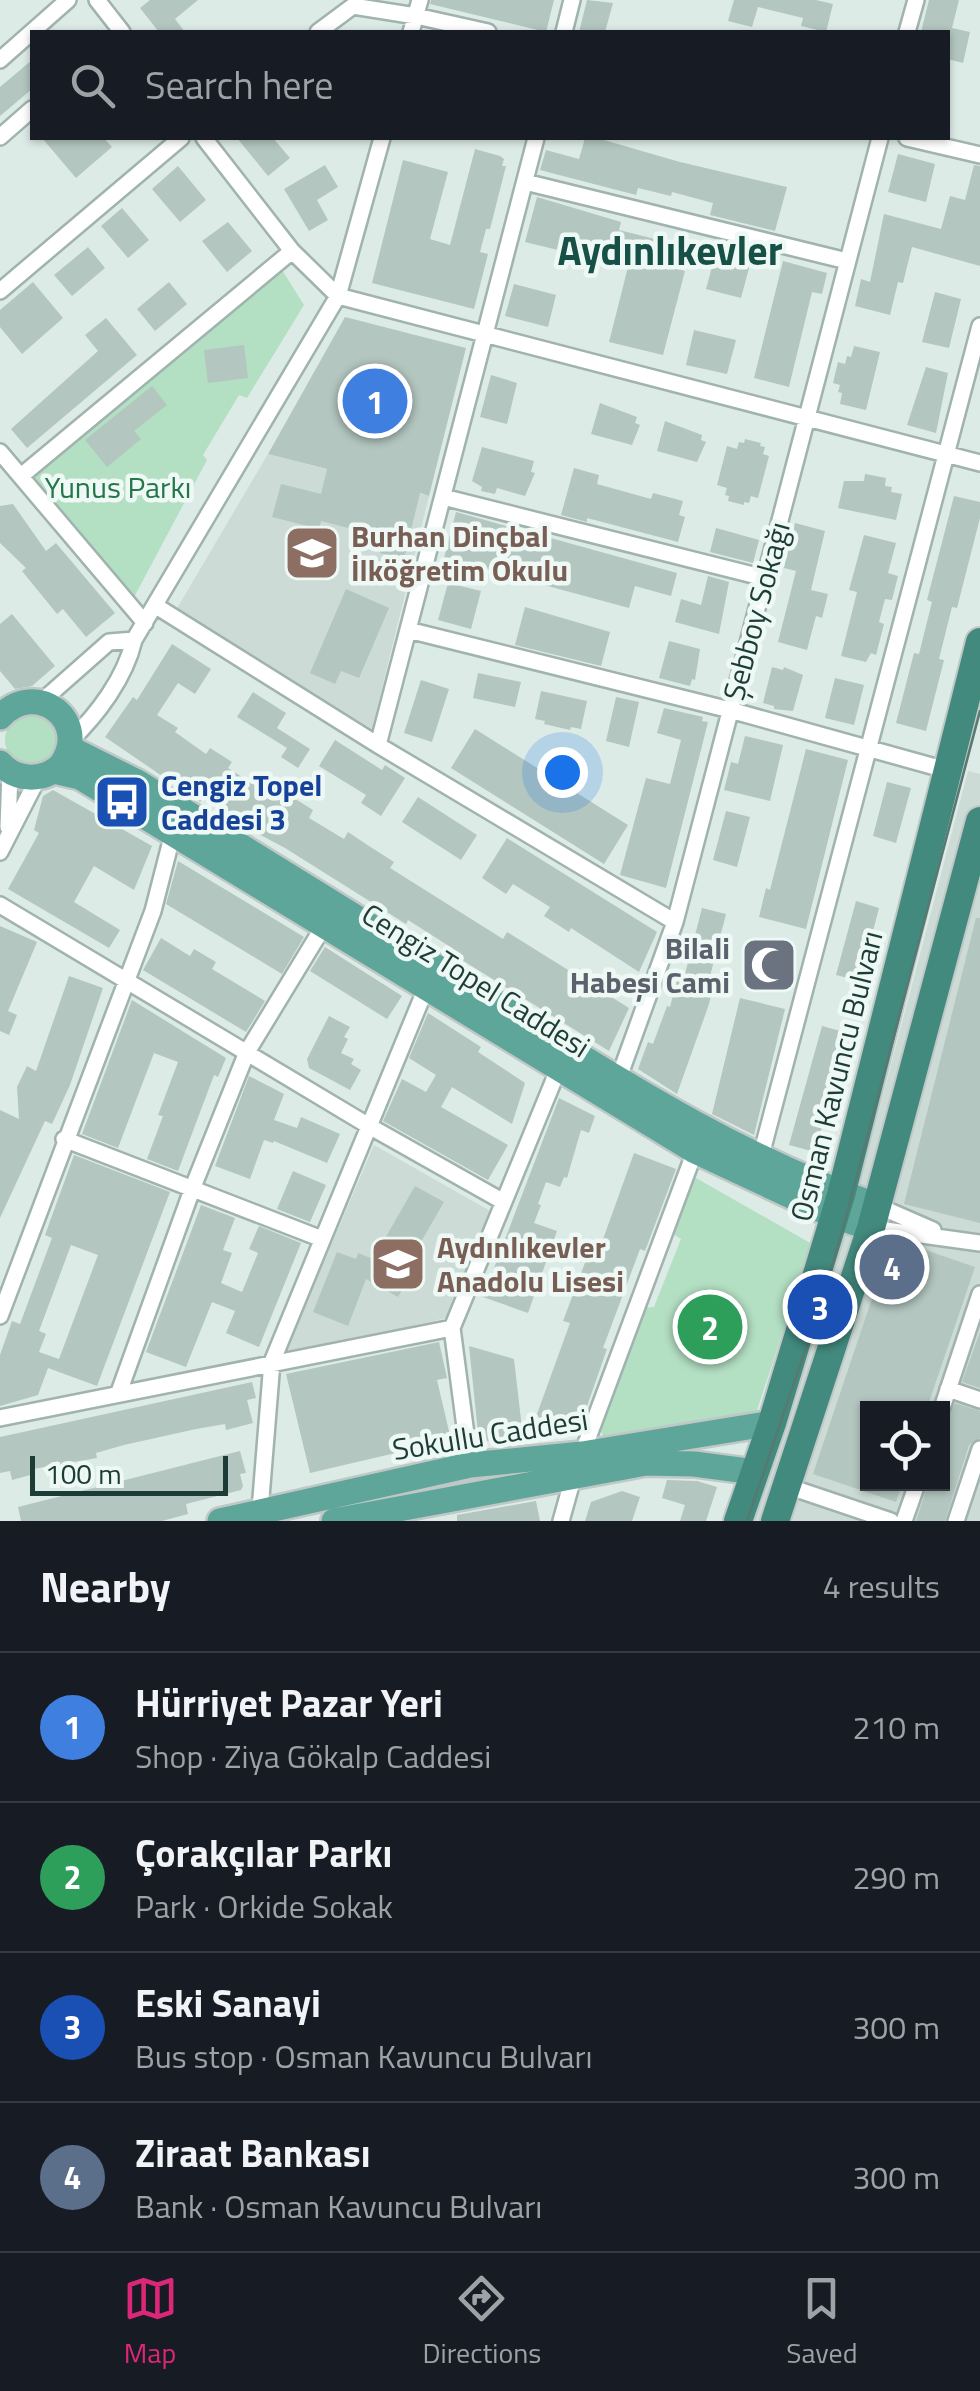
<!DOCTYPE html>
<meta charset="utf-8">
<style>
body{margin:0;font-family:"Titillium Web",sans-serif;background:#242831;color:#f1f3f6}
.controls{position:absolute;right:30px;bottom:30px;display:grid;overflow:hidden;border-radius:0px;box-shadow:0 2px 8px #0004}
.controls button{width:90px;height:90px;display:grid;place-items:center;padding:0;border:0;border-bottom:2px solid #363941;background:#171b24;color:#f1f3f6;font:50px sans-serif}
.scale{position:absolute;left:30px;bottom:25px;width:198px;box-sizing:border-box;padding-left:10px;border:5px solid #1d3c36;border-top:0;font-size:28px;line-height:35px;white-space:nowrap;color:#1d3c36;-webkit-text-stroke:8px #eef8f4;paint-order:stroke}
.you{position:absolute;left:562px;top:772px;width:35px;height:35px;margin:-25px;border:8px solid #fff;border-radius:50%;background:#1a73e8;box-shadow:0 0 0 15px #1a73e833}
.badge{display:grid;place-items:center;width:65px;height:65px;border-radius:50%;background:#db2777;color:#fff;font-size:32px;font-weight:700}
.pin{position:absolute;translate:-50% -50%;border:5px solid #fff;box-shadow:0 2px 10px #0006}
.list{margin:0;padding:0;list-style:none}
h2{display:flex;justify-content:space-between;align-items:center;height:130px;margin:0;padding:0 40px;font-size:42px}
h2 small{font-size:32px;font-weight:400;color:#9ea1a6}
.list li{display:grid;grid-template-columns:65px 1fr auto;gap:30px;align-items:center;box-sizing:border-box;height:150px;padding:0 40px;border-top:2px solid #363941}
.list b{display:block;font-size:38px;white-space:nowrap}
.list p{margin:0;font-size:32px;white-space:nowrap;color:#9ea1a6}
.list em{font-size:32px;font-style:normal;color:#9ea1a6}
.icon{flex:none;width:55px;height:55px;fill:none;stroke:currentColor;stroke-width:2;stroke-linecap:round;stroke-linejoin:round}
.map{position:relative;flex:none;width:980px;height:1521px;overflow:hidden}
.search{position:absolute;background:#171b24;box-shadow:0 2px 8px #0004;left:30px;right:30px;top:30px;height:110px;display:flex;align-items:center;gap:25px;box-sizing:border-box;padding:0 35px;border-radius:0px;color:#9ea1a6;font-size:38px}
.sheet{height:730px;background:#171b24}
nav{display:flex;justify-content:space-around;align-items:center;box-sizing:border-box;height:140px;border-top:2px solid #363941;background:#171b24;font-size:28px;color:#9ea1a6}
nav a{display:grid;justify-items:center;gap:5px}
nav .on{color:#db2777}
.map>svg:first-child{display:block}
.built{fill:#ccdbd5;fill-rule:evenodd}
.green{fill:#b3dfc3}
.building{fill:#b3c6bf;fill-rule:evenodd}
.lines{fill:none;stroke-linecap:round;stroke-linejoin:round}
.minor-casing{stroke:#a0b3ae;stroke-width:20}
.primary-casing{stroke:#c0c8c7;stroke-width:30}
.trunk-casing{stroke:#c0c8c7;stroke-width:32}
.minor{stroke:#fff;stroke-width:15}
.primary{stroke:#5da699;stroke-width:25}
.trunk{stroke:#42897e;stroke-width:28}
.tram{stroke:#577972;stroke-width:2.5}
.labels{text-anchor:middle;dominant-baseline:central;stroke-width:9;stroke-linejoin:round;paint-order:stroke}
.park-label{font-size:30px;fill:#23774a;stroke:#eef8f4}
.education-label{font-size:30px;font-weight:bold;fill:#785e54;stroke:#eef8f4;text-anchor:start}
.street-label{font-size:30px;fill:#1d3c36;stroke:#eef8f4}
.transit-label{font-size:30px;font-weight:bold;fill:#164399;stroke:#eef8f4;text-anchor:start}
.worship-label{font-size:30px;font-weight:bold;fill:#5b616d;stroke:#eef8f4;text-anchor:end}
.district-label{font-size:40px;font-weight:bold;fill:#175047;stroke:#eef8f4}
</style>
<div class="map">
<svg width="980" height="1521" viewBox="0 0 980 1521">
<rect width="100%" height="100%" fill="#ddebe6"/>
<!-- built -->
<path class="built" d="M 268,454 L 429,496 L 372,729 L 176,610 Z
M 968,771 L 980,774 L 980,1521 L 751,1521 L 853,1210 ZM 868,1408 L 942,1408 L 942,1484 L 868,1484 Z
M 374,1145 L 492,1212 L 454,1316 L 288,1356 L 286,1350 Z"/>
<!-- green -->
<path class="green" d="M 279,265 L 304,305 L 247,398 L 239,395 L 203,455 L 207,460 L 132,601 L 24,477 L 150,381 L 146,373 Z
M5 740a26 26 0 1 1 52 0a26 26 0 1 1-52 0Z
M 696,1178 L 812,1244 L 755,1416 L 604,1439 L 599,1426 L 643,1308 L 654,1307 L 681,1239 L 670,1232 L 689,1183 Z"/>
<!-- building -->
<path class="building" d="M 150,0 L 198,0 L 175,19 L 185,32 L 159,32 L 140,8 Z
M 431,0 L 554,0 L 546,32 L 430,4 Z
M 587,0 L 613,3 L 605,32 L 579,32 Z
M 734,0 L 816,0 L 833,4 L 826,32 L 801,26 L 803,18 L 758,7 L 752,27 L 728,21 Z
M 929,0 L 959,0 L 952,28 L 970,32 L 963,63 L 948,59 L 948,32 L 921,32 Z
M 32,60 L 32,89 L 0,116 L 0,87 Z
M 42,138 L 104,138 L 112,147 L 76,178 Z
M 237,138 L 273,138 L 290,158 L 268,176 Z
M 585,138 L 597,138 L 680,162 L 787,187 L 775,231 L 710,215 L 713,203 L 672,192 L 671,196 L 638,188 L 636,195 L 540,170 L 546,150 L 579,159 Z
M 475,149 L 500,156 L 504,159 L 502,166 L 506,166 L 490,229 L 486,229 L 480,252 L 488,254 L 474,309 L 372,283 L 403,160 L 448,172 L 430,239 L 450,245 Z
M 898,154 L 935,164 L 926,202 L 888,192 Z
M 325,165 L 338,187 L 317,200 L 328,220 L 309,231 L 284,189 Z
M 974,165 L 980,166 L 980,266 L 912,247 L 903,283 L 898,282 L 890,315 L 855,306 L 861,279 L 870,282 L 884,214 L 941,229 L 950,196 L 965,200 Z
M 178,166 L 206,200 L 180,222 L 152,189 Z
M 537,197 L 621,222 L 619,230 L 659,240 L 654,262 L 685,271 L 663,355 L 609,342 L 628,267 L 525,242 Z
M 122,208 L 149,240 L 128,258 L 101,226 Z
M 228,222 L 252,251 L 227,272 L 202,241 Z
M 88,247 L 105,268 L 72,296 L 54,275 Z
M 717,248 L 752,257 L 741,298 L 706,289 Z
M 783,261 L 827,273 L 822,294 L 812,292 L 789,387 L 754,378 Z
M 33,282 L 63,318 L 22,354 L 0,327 L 0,310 Z
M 169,282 L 187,304 L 155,331 L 137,309 Z
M 514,284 L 556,295 L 548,327 L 505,316 Z
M 935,292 L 961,299 L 949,348 L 922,342 Z
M 345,317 L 466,348 L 429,496 L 420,493 L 404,559 L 380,553 L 384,537 L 321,521 L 319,529 L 272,517 L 281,484 L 321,494 L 327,469 L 268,454 Z
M 106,318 L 137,355 L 27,448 L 11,429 L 98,351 L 85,335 Z
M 694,330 L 736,340 L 727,374 L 686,365 Z
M 244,345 L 248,378 L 208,383 L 204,350 Z
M 854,346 L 880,352 L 866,410 L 840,404 L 842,393 L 838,392 L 840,385 L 833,383 L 838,362 L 845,364 L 847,356 L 851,357 Z
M 926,367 L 948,373 L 936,433 L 907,425 Z
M 491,375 L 517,383 L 507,424 L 480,417 Z
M 152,386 L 167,405 L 134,431 L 141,439 L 107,467 L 85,440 Z
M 600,403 L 637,417 L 635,423 L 640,425 L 632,445 L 591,434 Z
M 665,421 L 702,435 L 701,440 L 706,442 L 697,462 L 657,451 Z
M 745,439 L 761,443 L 760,446 L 765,447 L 763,454 L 769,456 L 758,498 L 751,496 L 749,503 L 744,502 L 744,505 L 728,501 L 729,496 L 725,495 L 727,488 L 717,485 L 727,446 L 737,449 L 739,442 L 744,443 Z
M 482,447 L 534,461 L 531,472 L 535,473 L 525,496 L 497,488 L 495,494 L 481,491 L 482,487 L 472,481 Z
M 574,468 L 599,475 L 597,484 L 651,499 L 653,493 L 683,501 L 679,515 L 685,517 L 678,542 L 587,518 L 587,522 L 561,515 Z
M 865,474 L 886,478 L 885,486 L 892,487 L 891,492 L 902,494 L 896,520 L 838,508 L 844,481 L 864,481 Z
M 954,496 L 980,502 L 980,518 L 957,608 L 952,607 L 939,659 L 944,660 L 926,731 L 896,723 L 914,653 L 919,654 L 932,602 L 927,600 Z
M 13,504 L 46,551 L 56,543 L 115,613 L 86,637 L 63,609 L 57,614 L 22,571 L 26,568 L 0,543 L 0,506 Z
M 456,512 L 677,573 L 671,596 L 635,586 L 629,608 L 444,558 Z
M 795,523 L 825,531 L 811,590 L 828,594 L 822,618 L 816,616 L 807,650 L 778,642 L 796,571 L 784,568 Z
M 716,528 L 759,540 L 753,563 L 710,552 Z
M 864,535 L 896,543 L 888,573 L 898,576 L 892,600 L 885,599 L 879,622 L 884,624 L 876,655 L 871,653 L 866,662 L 841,656 L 857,592 L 849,590 Z
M 708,576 L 729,582 L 719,634 L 675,622 L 681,599 L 701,605 Z
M 448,583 L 481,591 L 471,629 L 438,620 Z
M 346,589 L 389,608 L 359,678 L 341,671 L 335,684 L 310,673 Z
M 525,607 L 610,632 L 601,666 L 515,645 Z
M 12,614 L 55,666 L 32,686 L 15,689 L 0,671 L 0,624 Z
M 669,641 L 700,649 L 695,680 L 692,679 L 690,686 L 659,678 Z
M 172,644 L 211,669 L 195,694 L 178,683 L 157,715 L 178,728 L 175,732 L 206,754 L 210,748 L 232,762 L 228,768 L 259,788 L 265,780 L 313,810 L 309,818 L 344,839 L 348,832 L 369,846 L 394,862 L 390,868 L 503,939 L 507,932 L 629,1008 L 609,1051 L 449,952 L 452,948 L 408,920 L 406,924 L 285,848 L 238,823 L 240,821 L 230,814 L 202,799 L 200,802 L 105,737 L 133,697 L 137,700 Z
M 772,667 L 783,670 L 784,667 L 803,675 L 793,711 L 774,709 L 774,706 L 763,703 Z
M 478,673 L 521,682 L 515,707 L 473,698 Z
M 835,678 L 864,685 L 854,725 L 825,718 Z
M 421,680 L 449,689 L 432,742 L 404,733 Z
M 541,691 L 587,701 L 581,729 L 571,727 L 570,730 L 544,724 L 545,721 L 535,719 Z
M 253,692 L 286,713 L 277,728 L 310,749 L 298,768 L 281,757 L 287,748 L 237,717 Z
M 616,697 L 639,702 L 629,747 L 606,741 Z
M 664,708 L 703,717 L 702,721 L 708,722 L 666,888 L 620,875 L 646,778 L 670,784 L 681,740 L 657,733 Z
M 475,729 L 628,825 L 604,864 L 451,768 Z
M 745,736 L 783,745 L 770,801 L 724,790 L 731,762 L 738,764 Z
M 335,740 L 382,770 L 385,765 L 405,778 L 381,816 L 361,803 L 366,795 L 319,766 Z
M 806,749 L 848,760 L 806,929 L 759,917 L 766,888 L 770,890 Z
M 887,782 L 911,788 L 896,843 L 873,836 Z
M 53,790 L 152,846 L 134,890 L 94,866 L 74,902 L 120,930 L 109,948 L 8,889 L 39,833 L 34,830 L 43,796 Z
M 418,797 L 477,835 L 461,860 L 402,822 Z
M 726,811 L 750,817 L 737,867 L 713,860 Z
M 507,838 L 657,932 L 639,972 L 571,928 L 569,932 L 544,916 L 550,907 L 513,884 L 506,894 L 482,878 Z
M 178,861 L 304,937 L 282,974 L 166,904 Z
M 856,901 L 879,908 L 860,981 L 836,975 Z
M 702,908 L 726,914 L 709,980 L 715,982 L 708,1007 L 677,1094 L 638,1069 L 648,1042 L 653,1044 L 667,1006 L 670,1007 L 679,972 L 685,974 Z
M 976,918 L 980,918 L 980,1223 L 904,1204 Z
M 0,926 L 37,942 L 8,1011 L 17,1015 L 9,1035 L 0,1031 Z
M 161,938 L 190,956 L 194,949 L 216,962 L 212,969 L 265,1001 L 246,1032 L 143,970 Z
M 780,941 L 781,948 L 788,947 L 793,981 L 752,988 L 745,947 Z
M 325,947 L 402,996 L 387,1019 L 310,971 Z
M 69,976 L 103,988 L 70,1085 L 52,1124 L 45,1121 L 0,1218 L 0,1110 L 19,1119 L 17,1087 L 27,1066 L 36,1071 Z
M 740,998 L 785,1009 L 754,1135 L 712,1114 Z
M 132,1000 L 226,1058 L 218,1077 L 214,1075 L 178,1171 L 147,1159 L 163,1116 L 158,1115 L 178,1062 L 154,1053 L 118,1148 L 82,1134 Z
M 428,1013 L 481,1047 L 478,1052 L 525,1083 L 512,1124 L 452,1087 L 441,1107 L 508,1145 L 488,1180 L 383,1121 L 402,1079 L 426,1092 L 436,1075 L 409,1058 Z
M 329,1016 L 350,1027 L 344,1037 L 348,1039 L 341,1053 L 354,1059 L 351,1064 L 361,1070 L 350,1090 L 309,1068 L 307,1059 Z
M 822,1026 L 848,1033 L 815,1152 L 789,1145 Z
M 249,1076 L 284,1094 L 274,1120 L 297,1128 L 301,1117 L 340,1134 L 327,1163 L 274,1141 L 273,1143 L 264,1140 L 250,1179 L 215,1166 Z
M 559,1098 L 595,1116 L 589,1133 L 581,1130 L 567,1178 L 564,1177 L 560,1187 L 546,1182 L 538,1204 L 541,1205 L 534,1223 L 557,1231 L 528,1313 L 483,1297 Z
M 634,1153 L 676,1169 L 645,1251 L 640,1249 L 603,1348 L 607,1349 L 579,1429 L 547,1432 L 537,1414 L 570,1323 L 563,1321 L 594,1239 L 602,1242 Z
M 74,1155 L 170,1192 L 97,1386 L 48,1368 L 38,1395 L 0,1406 L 0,1355 L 12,1321 L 20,1324 L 52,1238 L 45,1235 ZM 71,1245 L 98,1255 L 59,1359 L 39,1352 L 46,1334 L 39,1331 Z
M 293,1171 L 326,1185 L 310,1222 L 277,1209 Z
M 415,1186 L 444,1202 L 411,1259 L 383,1242 Z
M 201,1205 L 235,1218 L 223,1250 L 232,1253 L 221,1283 L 242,1292 L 258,1253 L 249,1249 L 259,1226 L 301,1243 L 259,1347 L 226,1333 L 235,1311 L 212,1302 L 186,1367 L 146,1352 Z
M 891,1242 L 908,1244 L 975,1267 L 927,1408 L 868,1408 L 868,1484 L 902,1484 L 896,1502 L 813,1474 Z
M 337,1252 L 356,1259 L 358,1253 L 412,1274 L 398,1297 L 366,1279 L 348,1326 L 313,1312 Z
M 980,1332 L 980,1388 L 962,1382 Z
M 439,1342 L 447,1378 L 437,1380 L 451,1440 L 310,1473 L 286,1374 Z
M 469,1346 L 514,1359 L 523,1437 L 479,1442 Z
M 252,1382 L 256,1398 L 247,1400 L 253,1423 L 226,1430 L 225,1424 L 196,1429 L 124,1445 L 96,1453 L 97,1458 L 33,1469 L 34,1474 L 12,1480 L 10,1471 L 0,1473 L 0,1437 Z
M 955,1403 L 980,1411 L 980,1438 L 969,1445 L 945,1521 L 916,1521 L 928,1484 L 942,1484 L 942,1434 Z
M 240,1451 L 246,1473 L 240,1474 L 243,1486 L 241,1490 L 186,1504 L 188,1514 L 162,1521 L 21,1521 L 18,1507 Z
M 667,1480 L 697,1481 L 717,1487 L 706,1521 L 680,1521 L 685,1505 L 662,1498 Z
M 622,1491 L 640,1497 L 632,1521 L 585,1521 L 591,1502 Z
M 536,1501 L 540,1521 L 457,1521 L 457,1515 Z"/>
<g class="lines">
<!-- minor casing -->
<g class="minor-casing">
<path id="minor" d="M 97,0 L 122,32
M 318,32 L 353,6 L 416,16 L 488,32
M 411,32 L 420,0
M 564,32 L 572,0
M 907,32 L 916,0
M 0,60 L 68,0
M 0,137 L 32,109
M 204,138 L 292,251 L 338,296 L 980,463
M 907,138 L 980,155
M 525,182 L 847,261
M 0,291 L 181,138
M 0,452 L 145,623
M 21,476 L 292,251
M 443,497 L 765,578
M 156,606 L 378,745 L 675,922
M 408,630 L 730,710 L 946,770
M 41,702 L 109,642 L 134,640
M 70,741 C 98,714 125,678 134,640 L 338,296 L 382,138
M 378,745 L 536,138
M 8,827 L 10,772
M 0,852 L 39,776
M 0,905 L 369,1126 L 502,1201
M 618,1080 L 675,922 L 880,138
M 64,1139 L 322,1239
M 760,1159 L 980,326
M 878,1206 L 933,1230
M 871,1228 L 980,1243
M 0,1316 L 153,911 L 173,833
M 948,1389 L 980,1400
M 119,1392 L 193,1187 L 247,1052 L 325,924
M 942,1408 L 980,1294
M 0,1418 L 452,1328
M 582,1454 L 695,1151
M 470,1465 L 452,1328 L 558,1070
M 787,1486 L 891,1521
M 260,1510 L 272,1362 L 426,988
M 561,1521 L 573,1478
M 904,1521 L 917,1484
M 956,1521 L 980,1449"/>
</g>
<!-- primary casing -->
<g class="primary-casing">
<path id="primary" d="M 0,717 C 36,678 92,721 61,765 C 43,782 16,781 0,763
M 69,748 L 137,782 C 259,858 381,934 504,1009 C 623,1083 744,1160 878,1206
M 54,771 L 80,777 L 695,1151 L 834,1216 L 871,1228
M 220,1521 L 470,1465 L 582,1454 L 772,1423
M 334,1521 L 646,1463 L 694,1464 L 755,1472"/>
</g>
<!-- trunk casing -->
<g class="trunk-casing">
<path id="trunk" d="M 738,1521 L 772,1423 L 841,1195 L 980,642
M 775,1521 L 871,1228 L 980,821"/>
</g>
<!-- minor -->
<use href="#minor" class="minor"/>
<!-- primary -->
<use href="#primary" class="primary"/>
<!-- trunk -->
<use href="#trunk" class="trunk"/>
<!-- tram -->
<path class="tram" d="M 747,1521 L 820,1307 L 845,1221 L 980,711"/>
</g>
<!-- icons -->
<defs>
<g id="school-square" transform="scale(2.875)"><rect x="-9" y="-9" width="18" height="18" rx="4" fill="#8d6e63" stroke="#eef8f4"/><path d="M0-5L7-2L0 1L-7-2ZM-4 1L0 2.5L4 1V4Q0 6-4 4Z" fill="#fff"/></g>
<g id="bus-square" transform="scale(2.875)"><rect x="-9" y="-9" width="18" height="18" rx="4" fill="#1a4fb4" stroke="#eef8f4"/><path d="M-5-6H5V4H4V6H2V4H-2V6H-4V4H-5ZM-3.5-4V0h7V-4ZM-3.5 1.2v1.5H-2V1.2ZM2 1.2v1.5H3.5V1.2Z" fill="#fff"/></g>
<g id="mosque-square" transform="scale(2.875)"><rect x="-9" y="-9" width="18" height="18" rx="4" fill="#6b7280" stroke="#eef8f4"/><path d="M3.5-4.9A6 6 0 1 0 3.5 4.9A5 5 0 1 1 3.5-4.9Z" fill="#fff"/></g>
</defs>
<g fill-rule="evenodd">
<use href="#school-square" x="312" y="553"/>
<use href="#bus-square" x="122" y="802"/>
<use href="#mosque-square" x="769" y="965"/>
<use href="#school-square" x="398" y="1264"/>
</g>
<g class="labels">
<!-- park labels -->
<g class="park-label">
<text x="118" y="487">Yunus Parkı</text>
</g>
<!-- education labels -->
<g class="education-label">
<text x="351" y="536">Burhan Dinçbal<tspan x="351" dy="34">İlköğretim Okulu</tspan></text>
<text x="437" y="1247">Aydınlıkevler<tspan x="437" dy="34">Anadolu Lisesi</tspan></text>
</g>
<!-- street labels -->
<g class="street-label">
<text transform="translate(756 611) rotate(-75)">Şebboy Sokağı</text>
<text transform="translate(476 980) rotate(32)">Cengiz Topel Caddesi</text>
<text transform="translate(836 1076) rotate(-76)">Osman Kavuncu Bulvarı</text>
<text transform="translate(490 1434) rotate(-9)">Sokullu Caddesi</text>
</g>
<!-- transit labels -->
<g class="transit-label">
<text x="161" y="785">Cengiz Topel<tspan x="161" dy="34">Caddesi 3</tspan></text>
</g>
<!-- worship labels -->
<g class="worship-label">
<text x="730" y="948">Bilali<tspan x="730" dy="34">Habeşi Cami</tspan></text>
</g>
<!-- district labels -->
<g class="district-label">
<text x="670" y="250">Aydınlıkevler</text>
</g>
</g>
</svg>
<div class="controls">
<button><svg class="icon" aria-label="locate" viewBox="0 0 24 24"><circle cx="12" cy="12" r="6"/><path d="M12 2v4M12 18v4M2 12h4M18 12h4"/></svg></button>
</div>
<div class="scale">100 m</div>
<div class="you"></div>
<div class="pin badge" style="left:375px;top:401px;background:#3f7fe0">1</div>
<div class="pin badge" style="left:710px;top:1327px;background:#2e9e5b">2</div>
<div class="pin badge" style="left:820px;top:1307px;background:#1a4fb4">3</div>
<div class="pin badge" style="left:892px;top:1267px;background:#5c6f8a">4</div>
<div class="search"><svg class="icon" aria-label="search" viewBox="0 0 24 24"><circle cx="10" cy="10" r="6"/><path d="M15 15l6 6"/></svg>Search here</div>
</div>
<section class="sheet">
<h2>Nearby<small>4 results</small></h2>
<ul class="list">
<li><span class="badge" style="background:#3f7fe0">1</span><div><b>Hürriyet Pazar Yeri</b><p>Shop · Ziya Gökalp Caddesi</p></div><em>210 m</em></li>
<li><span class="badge" style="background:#2e9e5b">2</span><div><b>Çorakçılar Parkı</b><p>Park · Orkide Sokak</p></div><em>290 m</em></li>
<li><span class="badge" style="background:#1a4fb4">3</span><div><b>Eski Sanayi</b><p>Bus stop · Osman Kavuncu Bulvarı</p></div><em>300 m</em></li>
<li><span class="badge" style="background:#5c6f8a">4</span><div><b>Ziraat Bankası</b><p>Bank · Osman Kavuncu Bulvarı</p></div><em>300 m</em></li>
</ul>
</section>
<nav>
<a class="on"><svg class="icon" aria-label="map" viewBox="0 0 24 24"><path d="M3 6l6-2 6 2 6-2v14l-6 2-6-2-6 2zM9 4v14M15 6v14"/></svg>Map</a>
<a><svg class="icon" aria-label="directions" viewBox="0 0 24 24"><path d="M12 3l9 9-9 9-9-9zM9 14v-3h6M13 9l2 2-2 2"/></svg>Directions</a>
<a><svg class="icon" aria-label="saved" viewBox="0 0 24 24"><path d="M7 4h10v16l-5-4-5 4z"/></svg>Saved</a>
</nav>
